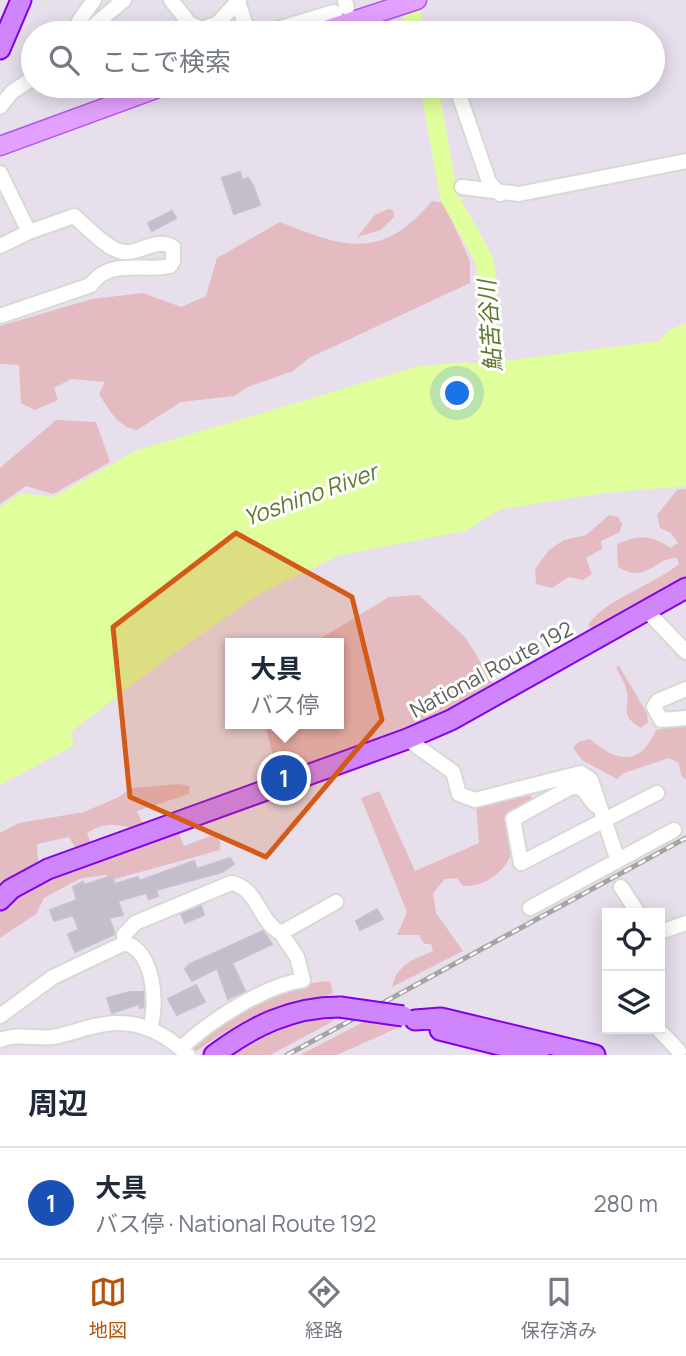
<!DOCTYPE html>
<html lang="ja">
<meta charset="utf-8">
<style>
body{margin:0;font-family:Manrope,"Noto Sans JP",sans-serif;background:#f2f2f3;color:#1f2937}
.controls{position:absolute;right:21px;bottom:21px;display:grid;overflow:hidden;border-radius:0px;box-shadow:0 4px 18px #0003}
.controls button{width:63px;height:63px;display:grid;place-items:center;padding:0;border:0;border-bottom:2px solid #e0e1e3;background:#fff;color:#1f2937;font:35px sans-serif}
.you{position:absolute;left:458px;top:394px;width:24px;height:24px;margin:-18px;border:5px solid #fff;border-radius:50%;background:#1a73e8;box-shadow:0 0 0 10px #1a73e833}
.badge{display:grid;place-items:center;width:46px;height:46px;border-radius:50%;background:#b45309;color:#fff;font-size:23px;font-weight:700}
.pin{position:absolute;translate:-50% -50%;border:4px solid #fff;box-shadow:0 2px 7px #0006}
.popup{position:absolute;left:225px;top:638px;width:119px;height:91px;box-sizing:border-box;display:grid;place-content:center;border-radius:0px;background:#fff;filter:drop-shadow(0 2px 5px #0005);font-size:23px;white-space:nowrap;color:#747a83}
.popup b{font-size:26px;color:#1f2937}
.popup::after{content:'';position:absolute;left:50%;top:100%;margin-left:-14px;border:14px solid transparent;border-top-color:#fff}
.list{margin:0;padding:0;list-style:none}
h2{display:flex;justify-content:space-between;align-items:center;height:91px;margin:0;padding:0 28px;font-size:30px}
h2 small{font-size:23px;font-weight:400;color:#747a83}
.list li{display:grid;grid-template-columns:46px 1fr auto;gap:21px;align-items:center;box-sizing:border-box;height:112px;padding:0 28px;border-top:2px solid #e0e1e3}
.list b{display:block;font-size:26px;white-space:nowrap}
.list p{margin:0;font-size:23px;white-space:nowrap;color:#747a83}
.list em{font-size:23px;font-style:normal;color:#747a83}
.icon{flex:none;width:38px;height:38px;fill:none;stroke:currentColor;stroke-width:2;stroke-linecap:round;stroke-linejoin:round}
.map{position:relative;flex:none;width:686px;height:1055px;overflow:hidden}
.search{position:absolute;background:#fff;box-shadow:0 4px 18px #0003;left:21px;right:21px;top:21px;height:77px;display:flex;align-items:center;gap:18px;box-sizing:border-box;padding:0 24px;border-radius:38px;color:#747a83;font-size:26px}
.sheet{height:203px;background:#fff}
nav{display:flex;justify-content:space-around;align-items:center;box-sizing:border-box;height:98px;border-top:2px solid #e0e1e3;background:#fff;font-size:19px;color:#747a83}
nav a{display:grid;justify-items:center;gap:4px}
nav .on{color:#b45309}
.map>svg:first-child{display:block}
.green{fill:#e4bbc0}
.water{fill:#e0ff9c}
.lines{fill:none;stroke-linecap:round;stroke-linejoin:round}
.river{stroke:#e0ff9c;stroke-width:18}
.building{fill:#c3bec9;stroke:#c8bed0;stroke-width:2}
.minor-casing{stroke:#d6dad2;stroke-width:18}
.major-casing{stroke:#b053f0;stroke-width:21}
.highway-casing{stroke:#8301ea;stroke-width:23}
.minor{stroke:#fff;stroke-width:14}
.major{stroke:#e3a1ff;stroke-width:18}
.highway{stroke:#cf86fc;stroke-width:19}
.rail-casing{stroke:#a4a5a2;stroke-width:5}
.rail{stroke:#fff;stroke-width:2.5;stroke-dasharray:8;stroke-linecap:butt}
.highway-bridge-casing{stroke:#8301ea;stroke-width:23;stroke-linecap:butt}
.highway-bridge{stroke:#cf86fc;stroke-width:19}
.marked{fill:#d35a17;fill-opacity:0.2;stroke:#d35a17;stroke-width:5;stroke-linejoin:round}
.labels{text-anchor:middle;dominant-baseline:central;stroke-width:6;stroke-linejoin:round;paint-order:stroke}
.street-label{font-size:21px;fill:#5d6158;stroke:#fff}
.water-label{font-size:23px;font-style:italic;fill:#5d7b2d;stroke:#fff}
</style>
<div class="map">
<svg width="686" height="1055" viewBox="0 0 686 1055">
<rect width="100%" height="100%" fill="#e7dfec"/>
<!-- green -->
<path class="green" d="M 432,201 L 444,203 L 470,261 L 470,283 L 309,358 L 293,371 L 248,387 L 234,396 L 181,402 L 137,430 C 118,427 109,410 99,394 L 105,382 L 71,379 L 54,388 L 58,400 L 35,410 L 21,403 L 19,365 L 0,364 L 0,326 L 92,299 L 143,293 L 181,307 L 206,296 L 217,258 L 280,222 C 344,248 382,261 432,201 Z
M 388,209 L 393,210 L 394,217 L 381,230 L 357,237 L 375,215 Z
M 56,420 L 96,422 L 110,462 L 53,494 L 26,486 L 0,504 L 0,468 Z
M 686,489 L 686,578 L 593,630 L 588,625 C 605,599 654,585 679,564 L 677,558 C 654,557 647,585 618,567 L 617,544 C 640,534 651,535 671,548 L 678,543 L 671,533 L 660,528 L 657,515 L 677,490 Z
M 609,515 L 618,517 L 622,524 L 620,532 L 601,541 L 602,549 L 586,558 L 592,574 L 583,580 L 569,577 L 552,588 L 536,584 L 535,569 L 549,550 L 564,540 L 586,535 Z
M 419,595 L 466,638 L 493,683 L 413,729 L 293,771 L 289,768 L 277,772 L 265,724 L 338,724 L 338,643 L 313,643 L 389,597 Z
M 619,666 L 647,713 L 648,722 L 641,728 C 617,714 632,708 626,688 C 624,681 619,674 616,667 Z
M 686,724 L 686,780 L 681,775 L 679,763 L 669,758 L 624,773 L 617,779 L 582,760 L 573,748 L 578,742 L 590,739 C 616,762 640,767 656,730 Z
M 179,784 L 190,786 L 189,794 L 137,811 L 144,827 C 121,831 115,816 87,833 L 91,843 L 76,849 L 69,837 L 37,844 L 38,862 L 72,867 L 177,829 L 184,846 L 213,835 L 220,841 L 220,850 L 115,879 L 105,875 L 82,878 L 66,886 L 44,898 L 36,914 L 0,938 L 0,833 L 19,823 L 84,812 L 119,797 L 131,788 Z
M 379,791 L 415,871 L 479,843 L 476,805 L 528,792 L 533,799 L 507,813 C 509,823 513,836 512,847 C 510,870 485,887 463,886 L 457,878 L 445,879 L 433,893 L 436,913 L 463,951 L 392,987 C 397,964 413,960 433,951 L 431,944 L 424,944 L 419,935 L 397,935 L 407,912 L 361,798 Z
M 330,981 L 333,993 C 320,1000 304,998 290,1003 C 254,1013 225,1031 195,1052 L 189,1046 C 233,1017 276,984 330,981 Z
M 340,1014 L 330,1023 L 270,1055 L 227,1055 L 289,1022 Z
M 371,1018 L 406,1024 L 337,1055 L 300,1055 Z"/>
<!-- water -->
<path class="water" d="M 686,323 L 686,486 L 604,493 L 501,509 L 465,531 L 340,555 L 261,593 L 173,654 L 72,731 L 73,746 L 0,785 L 0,507 L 21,493 L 53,497 L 135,451 L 419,366 L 466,362 L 482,364 L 659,341 L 669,330 Z"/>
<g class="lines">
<!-- river -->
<path class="river" d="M 408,0 L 416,33
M 429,86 L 449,197 L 485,261 L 489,319 L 487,375 L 494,383"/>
</g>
<!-- building -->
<path class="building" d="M 240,172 L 242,180 L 248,178 L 253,185 L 260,205 L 234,214 L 222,178 Z
M 172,211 L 176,218 L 152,231 L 148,223 Z
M 230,858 L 234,864 L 222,872 L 156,890 L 158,896 L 149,899 L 146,893 L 118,901 L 123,915 L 109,918 L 115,934 L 75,952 L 68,934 L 79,930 L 73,915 L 54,921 L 50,910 L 77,900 L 73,887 L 83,882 L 84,885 L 112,876 L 115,884 L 138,877 L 139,881 L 194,861 L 197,869 Z
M 201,906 L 204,915 L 185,923 L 181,914 Z
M 377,909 L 383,919 L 360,930 L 356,921 Z
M 263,931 L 272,944 L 232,963 L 245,991 L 228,999 L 217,968 L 192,981 L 185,969 L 190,964 Z
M 196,985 L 205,1002 L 177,1015 L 168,999 Z
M 130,992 L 143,992 L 144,1007 L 140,1008 L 139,1004 L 112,1013 L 107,998 Z"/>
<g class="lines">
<!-- minor casing -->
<g class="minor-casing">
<path id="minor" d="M 171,0 L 189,23 L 202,29 L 218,23 L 239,0
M 345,0 L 347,8
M 238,2 L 247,29 L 251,33
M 78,33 L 79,21 L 94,0
M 85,33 L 124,0
M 264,33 L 334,12 L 339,25
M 457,89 L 489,182 L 500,194
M 0,107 L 12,92 L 33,78
M 0,173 L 29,232 L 74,216 C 86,226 104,246 119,251 C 138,257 154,236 173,247 L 173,261 L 170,266 C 145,272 108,258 91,285 L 0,316
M 462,187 L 519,194 L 686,161
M 0,246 L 29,232
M 646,610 L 686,652
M 686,689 L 658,701 L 654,707 L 661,720 L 686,718
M 407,739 L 453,772 L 459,794 L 475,800 L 581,773 L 591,780 L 618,861
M 595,805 L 582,788 L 571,787 L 513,819 L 521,863 L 657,793
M 621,887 L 638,913
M 530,908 L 674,830
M 660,932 L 686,923
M 125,943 L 124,935 L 135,923 L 231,883 C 259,888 258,922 281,933 L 336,902
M 0,1016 L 53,977 L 125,943 C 154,951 158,1004 150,1028
M 658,1029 L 679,1051
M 0,1040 C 17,1033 35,1039 53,1037 C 71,1034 88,1026 106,1024 C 138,1019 166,1034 188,1055
M 181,1048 C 210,1021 263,986 303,980 L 297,957 L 281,933"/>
</g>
<!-- major casing -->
<g class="major-casing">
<path id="major" d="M 316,33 L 417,0
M 0,146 L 164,86"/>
</g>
<!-- highway casing -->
<g class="highway-casing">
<path id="highway" d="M 0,49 L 21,0
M 0,900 L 11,889 L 48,869 L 407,739 L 451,720 L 686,588
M 415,1020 L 441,1018 L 595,1055
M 440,1030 L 539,1055
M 214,1055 C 253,1026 291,1007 340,1007"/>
</g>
<!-- minor -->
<use href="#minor" class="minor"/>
<!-- major -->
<use href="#major" class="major"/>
<!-- highway -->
<use href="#highway" class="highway"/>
<!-- rail casing -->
<g class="rail-casing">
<path id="rail" d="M 287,1055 L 686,838"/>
</g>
<!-- rail -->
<use href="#rail" class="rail"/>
<!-- highway-bridge casing -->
<g class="highway-bridge-casing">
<path id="highway-bridge" d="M 340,1007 L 403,1016"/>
</g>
<!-- highway-bridge -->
<use href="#highway-bridge" class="highway-bridge"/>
</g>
<!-- marked area -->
<path class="marked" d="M 236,533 L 352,597 L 382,720 L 266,857 L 130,797 L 113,627 Z"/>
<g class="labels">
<!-- street labels -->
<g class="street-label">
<text transform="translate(491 669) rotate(-28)">National Route 192</text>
</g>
<!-- water labels -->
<g class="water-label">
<text transform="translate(489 326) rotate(-94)">鮎苦谷川</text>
<text transform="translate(310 494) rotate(-20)">Yoshino River</text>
</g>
</g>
</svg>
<div class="controls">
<button><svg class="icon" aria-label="locate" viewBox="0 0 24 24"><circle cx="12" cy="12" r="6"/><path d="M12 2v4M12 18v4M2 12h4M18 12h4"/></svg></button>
<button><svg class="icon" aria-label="layers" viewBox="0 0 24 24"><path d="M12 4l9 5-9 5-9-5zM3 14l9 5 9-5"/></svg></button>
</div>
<div class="you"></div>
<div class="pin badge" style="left:284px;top:778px;background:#1a4fb4">1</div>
<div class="popup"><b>大具</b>バス停</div>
<div class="search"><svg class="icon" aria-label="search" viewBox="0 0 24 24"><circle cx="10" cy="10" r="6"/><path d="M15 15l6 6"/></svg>ここで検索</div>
</div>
<section class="sheet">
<h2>周辺<small></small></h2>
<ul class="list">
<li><span class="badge" style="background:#1a4fb4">1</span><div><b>大具</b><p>バス停 · National Route 192</p></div><em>280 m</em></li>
</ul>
</section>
<nav>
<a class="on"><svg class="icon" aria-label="map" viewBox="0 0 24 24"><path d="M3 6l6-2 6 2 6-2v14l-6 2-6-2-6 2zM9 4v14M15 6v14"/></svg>地図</a>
<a><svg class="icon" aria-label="directions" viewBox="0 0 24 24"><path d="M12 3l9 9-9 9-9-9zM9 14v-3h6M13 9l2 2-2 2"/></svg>経路</a>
<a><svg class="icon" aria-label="saved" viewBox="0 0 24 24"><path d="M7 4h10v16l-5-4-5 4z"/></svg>保存済み</a>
</nav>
